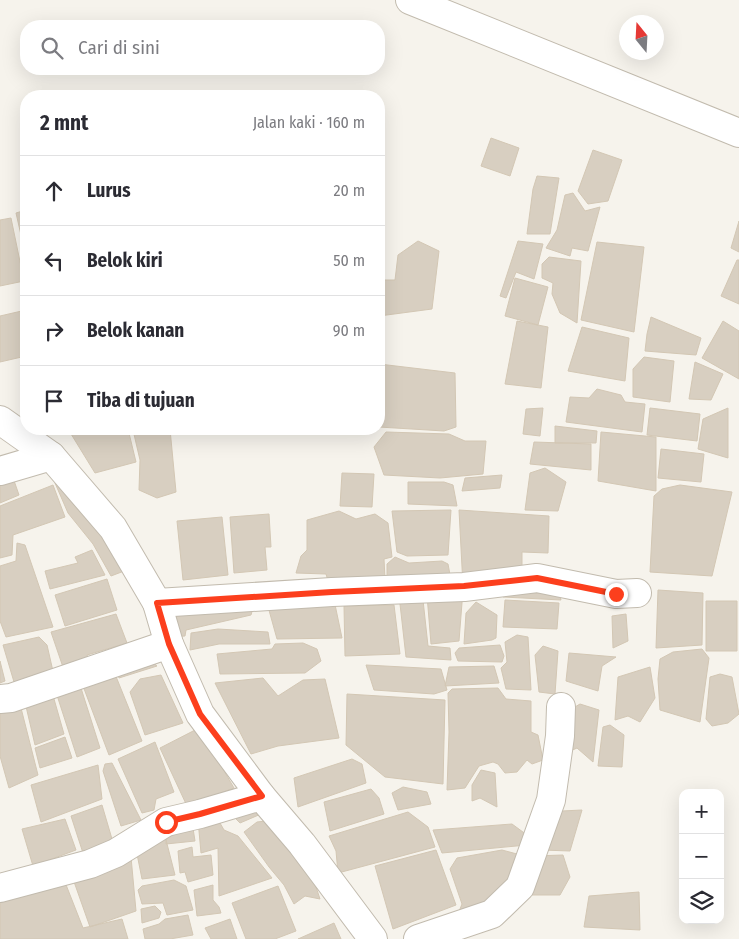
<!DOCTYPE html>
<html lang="id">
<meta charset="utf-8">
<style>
body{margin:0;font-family:"Fira Sans Condensed",sans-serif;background:#f2f2f3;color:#2b2b33}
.controls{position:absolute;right:15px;bottom:15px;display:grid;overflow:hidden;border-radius:10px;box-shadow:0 5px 20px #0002}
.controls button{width:45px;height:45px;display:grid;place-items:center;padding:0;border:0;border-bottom:1px solid #e1e1e2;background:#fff;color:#2b2b33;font:25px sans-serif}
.compass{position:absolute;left:619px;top:15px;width:45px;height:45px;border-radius:50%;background:#fff;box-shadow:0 5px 20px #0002;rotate:342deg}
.stop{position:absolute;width:15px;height:15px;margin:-11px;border:4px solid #fc3f1d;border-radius:50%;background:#fff}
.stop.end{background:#fc3f1d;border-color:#fff;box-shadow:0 1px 5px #0008}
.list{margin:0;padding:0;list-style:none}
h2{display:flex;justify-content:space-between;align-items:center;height:65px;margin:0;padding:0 20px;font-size:21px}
h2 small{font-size:16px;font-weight:400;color:#7c7c81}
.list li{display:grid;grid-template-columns:32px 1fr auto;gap:15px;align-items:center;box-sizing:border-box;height:70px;padding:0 20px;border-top:1px solid #e1e1e2}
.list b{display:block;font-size:19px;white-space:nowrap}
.list em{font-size:16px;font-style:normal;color:#7c7c81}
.icon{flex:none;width:28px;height:28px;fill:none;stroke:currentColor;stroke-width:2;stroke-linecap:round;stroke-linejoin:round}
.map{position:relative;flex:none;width:739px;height:939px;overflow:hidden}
.search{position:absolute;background:#fff;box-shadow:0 5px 20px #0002;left:20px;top:20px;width:365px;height:55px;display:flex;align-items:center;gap:12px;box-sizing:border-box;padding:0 18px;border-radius:20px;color:#7c7c81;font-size:19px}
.panel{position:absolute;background:#fff;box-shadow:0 5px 20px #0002;left:20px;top:90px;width:365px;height:345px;border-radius:20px}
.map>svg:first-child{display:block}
.building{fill:#d8cfc1;stroke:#d3c7b4}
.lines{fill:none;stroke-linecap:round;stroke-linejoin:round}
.minor-casing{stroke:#c2bbae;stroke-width:30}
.tertiary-casing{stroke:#c2bbae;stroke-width:30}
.minor{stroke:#fff;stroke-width:28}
.tertiary{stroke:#fff;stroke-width:28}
.route{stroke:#fc3f1d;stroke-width:6}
</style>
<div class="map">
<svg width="739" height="939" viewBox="0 0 739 939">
<rect width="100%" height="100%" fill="#f6f3ec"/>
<!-- building -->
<path class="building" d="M 491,138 L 519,148 L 510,176 L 481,166 Z
M 593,150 L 622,160 L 608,201 L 588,204 L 578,191 Z
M 537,176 L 559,178 L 550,234 L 527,234 L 533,189 Z
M 573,193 L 585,211 L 600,207 L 588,251 L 572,248 L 570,256 L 546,248 L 557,230 L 565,195 Z
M 26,210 L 26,257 L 16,213 Z
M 11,218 L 24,281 L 0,286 L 0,220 Z
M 739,221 L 739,252 L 731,248 Z
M 418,241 L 439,251 L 432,309 L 379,316 L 379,280 L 395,280 L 398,255 Z
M 518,241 L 543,244 L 534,279 L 516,272 L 506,298 L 500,296 Z
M 597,242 L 644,247 L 634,332 L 581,320 Z
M 549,257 L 581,261 L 577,323 L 560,313 L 552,294 L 553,283 L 542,278 L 542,264 Z
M 737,260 L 739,260 L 739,304 L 721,296 Z
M 515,278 L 548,287 L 538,325 L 505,316 Z
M 26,310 L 26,356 L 0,362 L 0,316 Z
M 651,317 L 701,338 L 696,355 L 645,351 L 647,334 Z
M 517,321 L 548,327 L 541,388 L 505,384 Z
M 723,321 L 739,331 L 739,379 L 702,358 Z
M 582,327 L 629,338 L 625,381 L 568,371 Z
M 644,357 L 674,361 L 670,402 L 633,397 L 633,369 Z
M 695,362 L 723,374 L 711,400 L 689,399 Z
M 379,364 L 455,373 L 456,427 L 444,431 L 379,427 Z
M 597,389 L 621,395 L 625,402 L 645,404 L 642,432 L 566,422 L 570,397 L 589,398 Z
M 543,408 L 540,436 L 523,434 L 526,409 Z
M 650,408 L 700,414 L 697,441 L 647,435 Z
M 728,408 L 728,458 L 698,449 L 703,419 Z
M 555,426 L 597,431 L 596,443 L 555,443 Z
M 68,429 L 128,429 L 136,462 L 95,473 Z
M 136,429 L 170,429 L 176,492 L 157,498 L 139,490 L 140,460 L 133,430 Z
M 386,432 L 449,434 L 465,441 L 486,441 L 483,474 L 440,478 L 384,475 L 374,447 Z
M 601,432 L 656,437 L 656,491 L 598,481 Z
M 534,442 L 591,444 L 591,470 L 530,464 Z
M 661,449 L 704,454 L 701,482 L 658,478 Z
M 545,468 L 566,482 L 558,511 L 525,510 L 530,473 Z
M 11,472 L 19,495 L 0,503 L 0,476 Z
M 342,473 L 374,474 L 372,507 L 340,506 Z
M 502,475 L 500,488 L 462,491 L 465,478 Z
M 66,478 L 132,568 L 111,576 L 93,544 L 68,513 L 55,483 Z
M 408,482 L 444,482 L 453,485 L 457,506 L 408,504 Z
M 53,485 L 65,517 L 13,535 L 12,555 L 0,558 L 0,506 Z
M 680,485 L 732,492 L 712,576 L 650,572 L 654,496 L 662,489 Z
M 451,510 L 448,555 L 407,556 L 397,552 L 392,511 Z
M 459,510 L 549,516 L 548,553 L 522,552 L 522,566 L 463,586 Z
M 339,511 L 356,519 L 375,514 L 388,523 L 392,557 L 384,559 L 385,579 L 329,584 L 326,574 L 296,573 L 301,556 L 307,550 L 307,520 Z
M 269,514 L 271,547 L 265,547 L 267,570 L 234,573 L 230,517 Z
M 222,517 L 228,575 L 183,580 L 177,521 Z
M 17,543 L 25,545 L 53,627 L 6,637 L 0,621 L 0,566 L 16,561 Z
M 92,550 L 105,575 L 50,589 L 45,571 L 78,563 L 75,557 Z
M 395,557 L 409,563 L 442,561 L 448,564 L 451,580 L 387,585 L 387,564 Z
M 107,579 L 117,610 L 65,626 L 55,595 Z
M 498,588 L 558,588 L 561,600 L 503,597 Z
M 463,590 L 459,641 L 431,644 L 427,595 Z
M 658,590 L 703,593 L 702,645 L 656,648 Z
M 333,595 L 342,638 L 277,639 L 267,603 Z
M 411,600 L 423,600 L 428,646 L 450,648 L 451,660 L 406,657 L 400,604 Z
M 505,600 L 559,603 L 557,629 L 503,627 Z
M 706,601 L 737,601 L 737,651 L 706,651 Z
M 476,602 L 497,615 L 496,638 L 492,640 L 464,644 L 466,613 Z
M 394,605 L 400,654 L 345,656 L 344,606 Z
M 168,607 L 253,608 L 251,615 L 186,630 L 185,636 L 171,637 Z
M 116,614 L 127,643 L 87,655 L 90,664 L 65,673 L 51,632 Z
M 626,614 L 628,641 L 613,648 L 612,616 Z
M 218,629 L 268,632 L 270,644 L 219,644 L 190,650 L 191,633 Z
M 517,635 L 528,637 L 531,690 L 506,689 L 501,668 L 507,662 L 505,642 Z
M 39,637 L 47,645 L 55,680 L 17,692 L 3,645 Z
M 303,643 L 317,649 L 321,661 L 305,673 L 220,674 L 217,654 L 272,649 L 275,644 Z
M 500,645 L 504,656 L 502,662 L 458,661 L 455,653 L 459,648 Z
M 543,646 L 558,651 L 555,694 L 539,692 L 535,655 Z
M 702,649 L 709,658 L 700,722 L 660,710 L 658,679 L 660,659 L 673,652 Z
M 569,653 L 616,657 L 602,666 L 598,691 L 566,681 Z
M 145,656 L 157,666 L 119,678 L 116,666 Z
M 0,661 L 5,681 L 0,683 Z
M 366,665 L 441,669 L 447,690 L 434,694 L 374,690 Z
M 494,666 L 499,683 L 445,686 L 449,667 Z
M 650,667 L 655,698 L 640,722 L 628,716 L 615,720 L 618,677 Z
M 115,674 L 142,741 L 109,755 L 83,686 Z
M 720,674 L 732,677 L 739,714 L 728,723 L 712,726 L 706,719 L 710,677 Z
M 161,675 L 183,723 L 145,735 L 130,692 L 140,679 Z
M 263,678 L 278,696 L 303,680 L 325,679 L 339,738 L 278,746 L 251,754 L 215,683 Z
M 80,685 L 100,748 L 77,757 L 54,686 Z
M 498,688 L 506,699 L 531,701 L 531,732 L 538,735 L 543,760 L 532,764 L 527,760 L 517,772 L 505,773 L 498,764 L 493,762 L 479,766 L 465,788 L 447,790 L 449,732 L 448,693 L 452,689 Z
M 52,692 L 64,734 L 35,745 L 25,702 Z
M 347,694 L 445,700 L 443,784 L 385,777 L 346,745 Z
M 580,704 L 599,710 L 593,762 L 577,748 L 566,753 L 565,713 Z
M 21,708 L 38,775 L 9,788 L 0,756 L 0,712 Z
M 610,725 L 624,735 L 622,767 L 598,766 L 603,727 Z
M 199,728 L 234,788 L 187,806 L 160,748 Z
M 65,737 L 72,758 L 40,768 L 35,748 Z
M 155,742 L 174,792 L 156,799 L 154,810 L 142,813 L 118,759 Z
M 352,759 L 362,764 L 366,783 L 298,807 L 294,778 Z
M 112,763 L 141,820 L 121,826 L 103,771 L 105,764 Z
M 98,765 L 102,799 L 41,822 L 31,785 Z
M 481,770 L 495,773 L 497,807 L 480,798 L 472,801 L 472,785 Z
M 403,787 L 427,792 L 431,804 L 398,810 L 392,793 Z
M 371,789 L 379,798 L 384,814 L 330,831 L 324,802 Z
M 250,802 L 261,814 L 240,823 L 229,812 Z
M 102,805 L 112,839 L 83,853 L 71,816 Z
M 582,810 L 570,851 L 542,850 L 562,811 Z
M 408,812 L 428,827 L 435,847 L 338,873 L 336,851 L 329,836 Z
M 216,816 L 224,830 L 238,836 L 272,878 L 219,896 L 218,848 L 201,853 L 198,820 Z
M 65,819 L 76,850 L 33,866 L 22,829 Z
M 275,820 L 311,872 L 320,899 L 305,896 L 294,904 L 284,885 L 269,867 L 244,832 L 257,822 Z
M 192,822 L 195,841 L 166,844 L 167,824 Z
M 512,824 L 527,835 L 527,845 L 442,853 L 433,830 Z
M 165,836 L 175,875 L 142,879 L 135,844 Z
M 192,847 L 193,857 L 211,855 L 213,875 L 188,882 L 185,872 L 180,873 L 178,851 Z
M 436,850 L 456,905 L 393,929 L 375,866 Z
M 502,850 L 517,854 L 515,882 L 500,887 L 493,904 L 458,914 L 462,904 L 450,869 L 457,858 Z
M 563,855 L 570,877 L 560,895 L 530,895 L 533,856 Z
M 131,857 L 136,911 L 90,927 L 72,876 Z
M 61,872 L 83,928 L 122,919 L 128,939 L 0,939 L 0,894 Z
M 174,880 L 186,886 L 193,910 L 167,915 L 163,903 L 142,904 L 138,890 L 142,886 Z
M 213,885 L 213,900 L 219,907 L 221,913 L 197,916 L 194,890 Z
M 278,886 L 296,931 L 275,939 L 246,939 L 232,903 Z
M 639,892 L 640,930 L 584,927 L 589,896 Z
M 155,906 L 161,912 L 159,918 L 142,923 L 141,909 Z
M 188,915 L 193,935 L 170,939 L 145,939 L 143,929 L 159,924 L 165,919 Z
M 230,919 L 237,939 L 211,939 L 205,928 Z
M 334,923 L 341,939 L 298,939 Z"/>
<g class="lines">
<!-- minor casing -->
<g class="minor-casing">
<path id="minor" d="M 410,0 L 739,133
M 0,471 L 51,456
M 157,603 L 332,592 L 464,587 L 537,578 L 616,594 L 637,593
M 0,699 L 11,698 L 169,644
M 0,888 L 90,864 L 116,853 L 166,822 L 200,814 L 261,796
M 418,939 L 492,914 L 520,887 L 551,800 L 560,736 L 561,707"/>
</g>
<!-- tertiary casing -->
<g class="tertiary-casing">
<path id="tertiary" d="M 0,420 L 51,456 L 113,528 L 157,603 L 169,644 L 200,714 L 261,796 L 302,844 L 373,939"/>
</g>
<!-- minor -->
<use href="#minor" class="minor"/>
<!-- tertiary -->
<use href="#tertiary" class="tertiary"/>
</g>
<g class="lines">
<!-- route -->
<path class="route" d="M 166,822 L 200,814 L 262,796 L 200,714 L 169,644 L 157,603 L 332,592 L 464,586 L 537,578 L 616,594"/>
</g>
</svg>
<div class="controls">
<button>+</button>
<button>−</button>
<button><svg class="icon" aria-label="layers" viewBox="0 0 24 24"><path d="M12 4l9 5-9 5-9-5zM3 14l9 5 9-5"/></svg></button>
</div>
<svg class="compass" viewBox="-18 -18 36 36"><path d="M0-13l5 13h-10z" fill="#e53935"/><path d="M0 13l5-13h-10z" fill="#7c7c81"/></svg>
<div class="stop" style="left:166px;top:822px"></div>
<div class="stop end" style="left:616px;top:594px"></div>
<div class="search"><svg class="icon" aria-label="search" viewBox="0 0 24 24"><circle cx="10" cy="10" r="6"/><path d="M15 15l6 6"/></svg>Cari di sini</div>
<section class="panel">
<h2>2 mnt<small>Jalan kaki · 160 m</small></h2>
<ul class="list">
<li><svg class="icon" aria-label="ahead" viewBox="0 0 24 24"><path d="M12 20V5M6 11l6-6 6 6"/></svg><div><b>Lurus</b></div><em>20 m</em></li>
<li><svg class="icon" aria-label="left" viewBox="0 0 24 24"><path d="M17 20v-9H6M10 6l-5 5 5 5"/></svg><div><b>Belok kiri</b></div><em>50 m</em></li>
<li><svg class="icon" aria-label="right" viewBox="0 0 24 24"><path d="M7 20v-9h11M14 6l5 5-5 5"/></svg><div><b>Belok kanan</b></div><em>90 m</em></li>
<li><svg class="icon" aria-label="arrive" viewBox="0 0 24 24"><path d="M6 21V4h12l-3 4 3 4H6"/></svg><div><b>Tiba di tujuan</b></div></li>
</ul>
</section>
</div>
